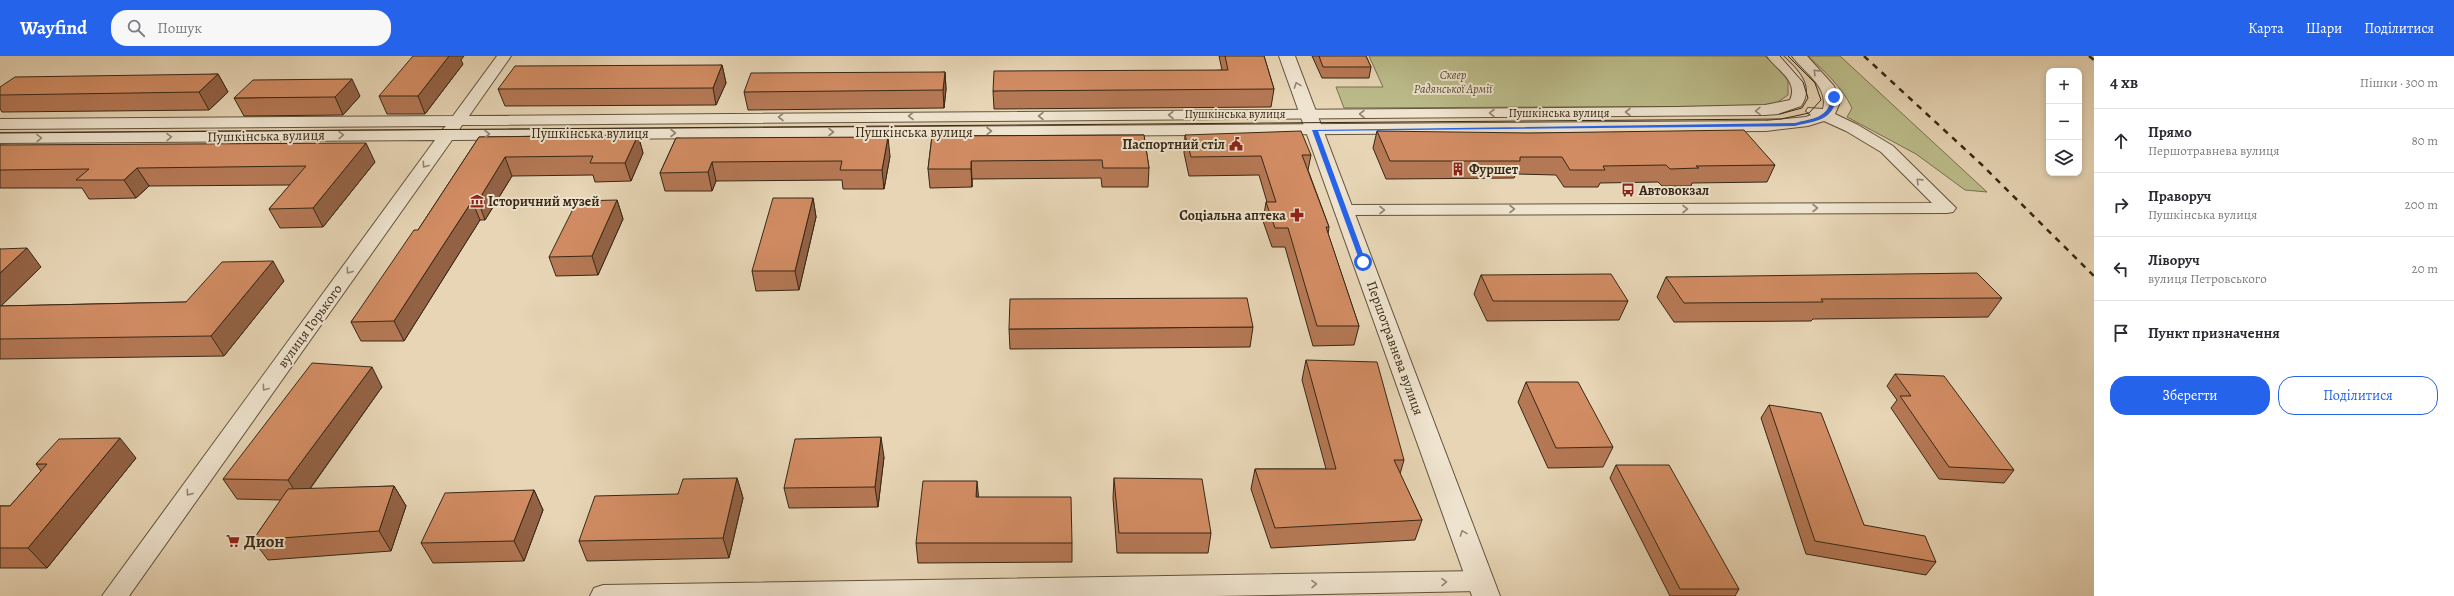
<!DOCTYPE html>
<html lang="uk">
<meta charset="utf-8">
<style>
body{margin:0;font-family:Alegreya,serif;background:#f7f7f7;color:#2b2b33}
.controls{position:absolute;right:12px;top:12px;display:grid;overflow:hidden;border-radius:8px;box-shadow:0 2px 6px #0003}
.controls button{width:36px;height:36px;display:grid;place-items:center;padding:0;border:0;border-bottom:1px solid #e1e1e2;background:#fff;color:#2b2b33;font:20px sans-serif}
.stop{position:absolute;width:12px;height:12px;margin:-9px;border:3px solid #2563eb;border-radius:50%;background:#fff}
.stop.end{background:#2563eb;border-color:#fff;box-shadow:0 1px 4px #0008}
.list{margin:0;padding:0;list-style:none}
h2{display:flex;justify-content:space-between;align-items:center;height:52px;margin:0;padding:0 16px;font-size:17px}
h2 small{font-size:13px;font-weight:400;color:#7c7c81}
.list li{display:grid;grid-template-columns:26px 1fr auto;gap:12px;align-items:center;box-sizing:border-box;height:64px;padding:0 16px;border-top:1px solid #e1e1e2}
.list b{display:block;font-size:15px;white-space:nowrap}
.list p{margin:0;font-size:13px;white-space:nowrap;color:#7c7c81}
.list em{font-size:13px;font-style:normal;color:#7c7c81}
.actions{display:flex;gap:8px;padding:12px 16px}
.actions a{flex:1;padding:9px 0;border:1px solid #2563eb;border-radius:16px;text-align:center;font-size:14px;color:#2563eb}
.actions .main{background:#2563eb;color:#fff}
.icon{flex:none;width:22px;height:22px;fill:none;stroke:currentColor;stroke-width:2;stroke-linecap:round;stroke-linejoin:round}
.map{position:relative;flex:none;width:2094px;height:540px;overflow:hidden}
header{display:flex;align-items:center;gap:24px;box-sizing:border-box;height:56px;padding:0 20px;background:#2563eb;color:#fff}
header strong{font-size:19px}
nav{display:flex;gap:22px;margin-inline-start:auto;font-size:14px}
.search{width:280px;height:36px;background:#f7f7f7;display:flex;align-items:center;gap:10px;box-sizing:border-box;padding:0 14px;border-radius:16px;color:#7c7c81;font-size:15px}
main{display:flex}
aside{flex:1;background:#fff}
.map>svg:first-child{display:block}
.green{fill:#bbbc8a;stroke:#797250}
.lines{fill:none;stroke-linecap:round;stroke-linejoin:round}
.minor-casing{stroke:#63533d;stroke-width:2}
.tertiary-casing{stroke:#63533d;stroke-width:2}
.minor{fill:#efe4cf;fill-rule:evenodd}
.tertiary{fill:#efe4cf;fill-rule:evenodd}
.tram{stroke:#372815;stroke-width:1}
.rail{stroke:#372815;stroke-width:2.5;stroke-dasharray:6 6;stroke-linecap:butt}
.wall{fill:#b57855;stroke:#372815}
.shaded-wall{fill:#936245;stroke:#372815}
.building{fill:#d28c63;stroke:#372815}
.oneway{stroke:#938672}
.route{fill:#2563eb}
.labels{text-anchor:middle;dominant-baseline:central;stroke-width:4;stroke-linejoin:round;paint-order:stroke}
.far-park-label{font-size:12px;font-style:italic;fill:#584d32;stroke:#efe4cf}
.far-street-label{font-size:12px;fill:#372815;stroke:#efe4cf}
.street-label{font-size:14px;fill:#372815;stroke:#efe4cf}
.poi-label{font-size:14px;font-weight:bold;fill:#372815;stroke:#efe4cf;text-anchor:start}
.near-poi-label{font-size:17px;font-weight:bold;fill:#372815;stroke:#efe4cf;text-anchor:start}
</style>
<header>
<strong>Wayfind</strong>
<div class="search"><svg class="icon" aria-label="search" viewBox="0 0 24 24"><circle cx="10" cy="10" r="6"/><path d="M15 15l6 6"/></svg>Пошук</div>
<nav><a>Карта</a><a>Шари</a><a>Поділитися</a></nav>
</header>
<main>
<div class="map">
<svg width="2094" height="540" viewBox="0 0 2094 540">
<rect width="100%" height="100%" fill="#e7d5b5"/>
<filter id="stains"><feTurbulence type="fractalNoise" baseFrequency=".005" numOctaves="4"/><feColorMatrix values="0 0 0 0 .2 0 0 0 0 .09 0 0 0 0 .02 0 0 0 .5 -.17"/></filter>
<radialGradient id="worn" r=".72"><stop offset=".6" stop-color="#630" stop-opacity="0"/><stop offset="1" stop-color="#630" stop-opacity=".3"/></radialGradient>
<!-- green -->
<path class="green" d="M 1369,0 L 1765,0 L 1788,23 L 1788,39 L 1772,50 L 1344,52 L 1336,31 L 1383,31 Z
M 1808,0 L 1840,0 L 1987,136 L 1965,134 L 1916,98 L 1847,61 L 1852,52 C 1842,31 1825,16 1808,0 Z"/>
<g class="lines">
<!-- minor casing -->
<g class="minor-casing">
<path id="minor" d="M 497,0 L 511,0 L 469,60 L 1678,51 L 1765,49 L 1790,44 C 1799,24 1776,14 1767,0 L 1783,0 C 1797,13 1815,30 1801,50 L 1778,58 L 1765,59 L 462,69 L 459,74 L 1766,65 L 1806,61 L 1811,59 L 1806,55 L 1808,52 L 1823,53 C 1829,30 1803,16 1792,0 L 1807,0 L 1834,30 L 1840,46 L 1835,58 L 1858,69 L 1893,90 L 1956,152 L 1953,156 L 1947,157 L 1343,159 L 1337,158 L 1334,154 L 1337,150 L 1343,149 L 1932,147 L 1881,96 L 1846,75 L 1824,65 L 1808,70 L 1766,75 L 452,84 L 129,540 L 102,540 L 435,84 L 0,87 L 0,77 L 442,74 L 446,70 L 0,73 L 0,63 L 453,60 Z
M 1480,515 L 1489,518 L 1493,525 L 1489,532 L 1480,535 L 1215,540 L 590,540 L 594,532 L 603,529 Z"/>
</g>
<!-- tertiary casing -->
<g class="tertiary-casing">
<path id="tertiary" d="M 1279,0 L 1295,0 L 1500,540 L 1472,540 Z"/>
</g>
<!-- minor -->
<use href="#minor" class="minor"/>
<!-- tertiary -->
<use href="#tertiary" class="tertiary"/>
<!-- tram -->
<path class="tram" d="M 1780,0 L 1803,26 L 1808,42 L 1802,52 L 1780,58
M 0,77 L 1781,63 L 1809,57 L 1821,44 L 1815,27 L 1788,0"/>
<!-- rail -->
<path class="rail" d="M 1864,0 L 1981,108 L 2094,220
M 2089,0 L 2094,4"/>
</g>
<!-- wall -->
<path class="wall" d="M 1219,0 L 1264,0 L 1274,33 L 1271,51 L 994,53 L 993,35 L 1222,14 Z
M 1312,0 L 1366,0 L 1371,11 L 1369,22 L 1322,22 Z
M 463,8 L 425,58 L 387,58 L 379,40 Z
M 722,9 L 726,27 L 716,49 L 505,50 L 498,33 Z
M 945,16 L 946,33 L 944,52 L 748,54 L 744,36 Z
M 218,18 L 228,36 L 209,54 L 2,56 L 0,53 L 0,31 Z
M 360,40 L 343,59 L 244,60 L 234,42 Z
M 1377,75 L 1775,109 L 1767,126 L 1692,127 L 1691,130 L 1662,130 L 1658,126 L 1600,127 L 1598,131 L 1564,131 L 1556,119 L 1516,118 L 1514,122 L 1386,123 L 1373,92 Z
M 638,79 L 643,97 L 631,125 L 595,126 L 593,119 L 512,120 L 485,164 L 480,164 L 404,285 L 361,285 L 351,266 L 418,174 L 479,81 Z
M 1144,79 L 1149,112 L 1148,131 L 1102,131 L 1101,122 L 972,123 L 972,131 L 930,132 L 928,113 L 932,80 Z
M 1185,79 L 1311,99 L 1308,114 L 1329,171 L 1328,178 L 1359,270 L 1354,289 L 1313,290 L 1285,191 L 1272,191 L 1263,165 L 1266,146 L 1267,146 L 1259,119 L 1189,120 L 1184,97 Z
M 676,82 L 890,100 L 884,133 L 843,133 L 842,124 L 716,125 L 712,135 L 665,135 L 660,117 Z
M 0,89 L 375,106 L 323,171 L 280,172 L 269,153 L 290,129 L 149,130 L 136,142 L 89,143 L 82,132 L 0,132 Z
M 813,142 L 816,161 L 799,234 L 756,235 L 752,215 Z
M 617,144 L 623,163 L 598,219 L 556,220 L 549,201 Z
M 0,193 L 41,211 L 1,250 L 186,246 L 284,225 L 224,300 L 0,303 Z
M 1481,219 L 1628,245 L 1619,264 L 1487,265 L 1474,238 Z
M 1666,221 L 2002,242 L 1988,261 L 1813,263 L 1811,265 L 1674,266 L 1657,241 Z
M 1253,271 L 1250,291 L 1010,293 L 1009,273 Z
M 1306,304 L 1404,404 L 1400,418 L 1422,464 L 1415,484 L 1271,492 L 1251,433 L 1255,413 L 1326,413 L 1302,324 Z
M 1895,318 L 2014,414 L 2004,427 L 1939,423 L 1891,352 L 1897,344 L 1887,330 Z
M 1526,326 L 1613,391 L 1603,411 L 1548,412 L 1518,346 Z
M 382,331 L 310,433 L 394,430 L 406,450 L 391,495 L 268,504 L 253,484 L 281,444 L 237,443 L 223,423 Z
M 1769,349 L 1864,469 L 1936,506 L 1926,519 L 1806,498 L 1761,362 Z
M 884,401 L 878,451 L 789,452 L 784,432 Z
M 136,402 L 47,512 L 0,512 L 0,450 L 10,450 L 41,415 L 36,408 Z
M 1616,409 L 1739,533 L 1735,540 L 1670,540 L 1610,422 Z
M 737,422 L 743,442 L 729,502 L 587,505 L 579,485 L 678,438 Z
M 1114,422 L 1211,477 L 1208,497 L 1117,497 L 1113,442 Z
M 534,434 L 543,454 L 524,505 L 433,507 L 421,487 Z
M 978,441 L 1072,487 L 1072,506 L 918,507 L 916,487 Z"/>
<!-- shaded-wall -->
<path class="shaded-wall" d="M 449,0 L 464,0 L 461,4 L 463,8 L 425,58 L 418,40 Z
M 722,9 L 726,27 L 716,49 L 713,32 Z
M 945,16 L 946,33 L 944,52 L 943,34 Z
M 218,18 L 228,36 L 209,54 L 199,36 Z
M 352,23 L 360,40 L 343,59 L 335,41 Z
M 638,79 L 643,97 L 631,125 L 625,107 Z
M 888,81 L 890,100 L 884,133 L 882,114 Z
M 366,87 L 375,106 L 323,171 L 313,152 Z
M 505,101 L 512,120 L 485,164 L 478,145 Z
M 971,105 L 972,123 L 972,131 L 971,113 Z
M 712,106 L 716,125 L 712,135 L 708,116 Z
M 137,112 L 149,130 L 136,142 L 124,124 Z
M 813,142 L 816,161 L 799,234 L 795,215 Z
M 617,144 L 623,163 L 598,219 L 592,200 Z
M 472,145 L 480,164 L 404,285 L 394,265 Z
M 27,192 L 41,211 L 0,251 L 0,217 Z
M 273,205 L 284,225 L 224,300 L 211,280 Z
M 372,311 L 382,331 L 301,445 L 288,424 Z
M 881,381 L 884,401 L 878,451 L 875,431 Z
M 120,382 L 136,402 L 47,512 L 28,492 Z
M 737,422 L 743,442 L 729,502 L 723,482 Z
M 977,425 L 979,445 L 976,441 Z
M 394,430 L 406,450 L 391,495 L 379,475 Z
M 534,434 L 543,454 L 524,505 L 514,485 Z"/>
<!-- building -->
<path class="building" d="M 413,0 L 449,0 L 418,40 L 379,40 Z
M 1225,0 L 1264,0 L 1274,33 L 993,35 L 994,15 L 1228,14 Z
M 1319,0 L 1366,0 L 1371,11 L 1323,11 Z
M 722,9 L 713,32 L 498,33 L 515,10 Z
M 945,16 L 943,34 L 744,36 L 751,17 Z
M 218,18 L 199,36 L 0,39 L 0,31 L 15,21 Z
M 352,23 L 335,41 L 234,42 L 253,24 Z
M 1744,74 L 1775,109 L 1696,110 L 1699,112 L 1670,113 L 1666,109 L 1603,110 L 1605,114 L 1570,114 L 1562,101 L 1520,101 L 1520,105 L 1390,105 L 1377,75 L 1529,77 Z
M 1301,75 L 1311,99 L 1302,99 L 1329,171 L 1326,171 L 1359,270 L 1317,270 L 1288,172 L 1275,172 L 1266,146 L 1276,146 L 1261,100 L 1191,101 L 1185,79 Z
M 638,79 L 625,107 L 590,107 L 593,100 L 505,101 L 478,145 L 472,145 L 394,265 L 351,266 L 414,174 L 418,174 L 479,81 Z
M 1144,79 L 1149,112 L 1103,112 L 1102,104 L 971,105 L 971,113 L 928,113 L 932,80 Z
M 888,81 L 882,114 L 840,114 L 842,105 L 712,106 L 708,116 L 660,117 L 676,82 Z
M 366,87 L 313,152 L 269,153 L 306,110 L 137,112 L 124,124 L 76,124 L 89,113 L 0,114 L 0,89 Z
M 773,142 L 813,142 L 795,215 L 752,215 Z
M 617,144 L 592,200 L 549,201 L 577,145 Z
M 27,192 L 0,217 L 0,193 Z
M 273,205 L 211,280 L 0,283 L 0,250 L 186,246 L 222,206 Z
M 1977,217 L 2002,242 L 1821,243 L 1823,246 L 1684,247 L 1666,221 Z
M 1611,218 L 1628,245 L 1493,245 L 1481,219 Z
M 1247,242 L 1253,271 L 1009,273 L 1010,243 Z
M 1306,304 L 1377,306 L 1404,404 L 1394,404 L 1422,464 L 1275,472 L 1255,413 L 1336,413 Z
M 312,307 L 372,311 L 288,424 L 223,423 Z
M 1895,318 L 1944,320 L 2014,414 L 1949,411 L 1900,340 L 1911,340 Z
M 1526,326 L 1578,326 L 1613,391 L 1556,392 Z
M 1769,349 L 1821,357 L 1864,469 L 1925,480 L 1936,506 L 1815,485 Z
M 881,381 L 875,431 L 784,432 L 795,383 Z
M 120,382 L 28,492 L 0,492 L 0,450 L 10,450 L 47,408 L 36,408 L 59,383 Z
M 1616,409 L 1669,409 L 1739,533 L 1680,533 Z
M 737,422 L 723,482 L 579,485 L 595,440 L 678,438 L 683,423 Z
M 1114,422 L 1202,423 L 1211,477 L 1119,477 Z
M 923,425 L 977,425 L 976,441 L 1071,441 L 1072,487 L 916,487 Z
M 394,430 L 379,475 L 253,484 L 288,433 Z
M 534,434 L 514,485 L 421,487 L 445,437 Z"/>
<!-- one-way arrows -->
<defs><path id="oneway-chevron" d="M-2-3.5L2.5 0L-2 3.5" fill="none" stroke-width="1.6" stroke-linecap="round" stroke-linejoin="round"/></defs>
<g class="oneway">
<use href="#oneway-chevron" transform="translate(1816 16) rotate(-135)"/>
<use href="#oneway-chevron" transform="translate(1297 29) rotate(-110)"/>
<use href="#oneway-chevron" transform="translate(1758 55) rotate(179)"/>
<use href="#oneway-chevron" transform="translate(1628 56) rotate(180)"/>
<use href="#oneway-chevron" transform="translate(1492 57) rotate(180)"/>
<use href="#oneway-chevron" transform="translate(1362 58) rotate(180)"/>
<use href="#oneway-chevron" transform="translate(1171 59) rotate(180)"/>
<use href="#oneway-chevron" transform="translate(911 60) rotate(180)"/>
<use href="#oneway-chevron" transform="translate(1041 60) rotate(180)"/>
<use href="#oneway-chevron" transform="translate(781 61) rotate(180)"/>
<use href="#oneway-chevron" transform="translate(989 75)"/>
<use href="#oneway-chevron" transform="translate(831 76)"/>
<use href="#oneway-chevron" transform="translate(673 77)"/>
<use href="#oneway-chevron" transform="translate(487 78)"/>
<use href="#oneway-chevron" transform="translate(341 79) rotate(-1)"/>
<use href="#oneway-chevron" transform="translate(169 81) rotate(-1)"/>
<use href="#oneway-chevron" transform="translate(39 82) rotate(-1)"/>
<use href="#oneway-chevron" transform="translate(425 109) rotate(126)"/>
<use href="#oneway-chevron" transform="translate(1919 125) rotate(-136)"/>
<use href="#oneway-chevron" transform="translate(1815 152)"/>
<use href="#oneway-chevron" transform="translate(1512 153)"/>
<use href="#oneway-chevron" transform="translate(1685 153)"/>
<use href="#oneway-chevron" transform="translate(1382 154)"/>
<use href="#oneway-chevron" transform="translate(349 215) rotate(126)"/>
<use href="#oneway-chevron" transform="translate(265 332) rotate(126)"/>
<use href="#oneway-chevron" transform="translate(189 437) rotate(126)"/>
<use href="#oneway-chevron" transform="translate(1463 477) rotate(-110)"/>
<use href="#oneway-chevron" transform="translate(1444 526) rotate(-1)"/>
<use href="#oneway-chevron" transform="translate(1314 528) rotate(-1)"/>
</g>
<!-- route -->
<path class="route" d="M 1834,40 L 1836,41 C 1834,65 1814,65 1795,70 L 1318,75 L 1366,206 L 1363,208 L 1360,206 L 1312,74 L 1795,67 C 1812,62 1829,63 1831,41 Z"/>
<!-- icons -->
<defs>
<g id="civic-bare" transform="scale(1.08)"><path d="M-.6-6.5H3V-4.5H.6V-3L4-1V1h2V6H-6V1h2V-1L-.6-3ZM-1.2 2.5V6h2.4V2.5Z" fill="#8f2418" stroke="#efe4cf" stroke-width="2.5" paint-order="stroke"/></g>
<g id="building-bare" transform="scale(1.08)"><path d="M-4-6H4V6H1V3H-1V6H-4ZM-2.5-4.3h1.7v1.8h-1.7ZM.8-4.3h1.7v1.8H.8ZM-2.5-1h1.7V.8h-1.7ZM.8-1h1.7V.8H.8Z" fill="#8f2418" stroke="#efe4cf" stroke-width="2.5" paint-order="stroke"/></g>
<g id="bus-bare" transform="scale(1.08)"><path d="M-5-6H5V4H4V6H2V4H-2V6H-4V4H-5ZM-3.5-4V0h7V-4ZM-3.5 1.2v1.5H-2V1.2ZM2 1.2v1.5H3.5V1.2Z" fill="#8f2418" stroke="#efe4cf" stroke-width="2.5" paint-order="stroke"/></g>
<g id="museum-bare" transform="scale(1.08)"><path d="M0-6L6-3V-2H-6V-3ZM-5-1h2V3h-2ZM-1-1h2V3h-2ZM3-1h2V3H3ZM-6 4H6V6H-6Z" fill="#8f2418" stroke="#efe4cf" stroke-width="2.5" paint-order="stroke"/></g>
<g id="pharmacy-bare" transform="scale(1.08)"><path d="M-2-6h4v4h4v4h-4v4h-4v-4h-4v-4h4Z" fill="#8f2418" stroke="#efe4cf" stroke-width="2.5" paint-order="stroke"/></g>
<g id="supermarket-bare" transform="scale(1.08)"><path d="M-6-5.5h2.5l.6 2H6L4.5 2H-2.5L-4.4-4H-6ZM-1.5 3.2a1.3 1.3 0 1 0 .1 0ZM3 3.2a1.3 1.3 0 1 0 .1 0Z" fill="#8f2418" stroke="#efe4cf" stroke-width="2.5" paint-order="stroke"/></g>
</defs>
<g fill-rule="evenodd">
<use href="#civic-bare" x="1236" y="88"/>
<use href="#building-bare" x="1458" y="113"/>
<use href="#bus-bare" x="1628" y="134"/>
<use href="#museum-bare" x="477" y="145"/>
<use href="#pharmacy-bare" x="1297" y="159"/>
<use href="#supermarket-bare" x="233" y="485"/>
</g>
<g class="labels">
<!-- far-park labels -->
<g class="far-park-label">
<text x="1453" y="19">Сквер<tspan x="1453" dy="14">Радянської Армії</tspan></text>
</g>
<!-- far-street labels -->
<g class="far-street-label">
<text x="1559" y="57">Пушкінська вулиця</text>
<text x="1235" y="58">Пушкінська вулиця</text>
</g>
<!-- street labels -->
<g class="street-label">
<text x="914" y="76">Пушкінська вулиця</text>
<text x="590" y="77">Пушкінська вулиця</text>
<text transform="translate(266 80) rotate(-1)">Пушкінська вулиця</text>
<text transform="translate(310 270) rotate(-54)">вулиця Горького</text>
<text transform="translate(1395 292) rotate(70)">Першотравнева вулиця</text>
</g>
<!-- poi labels -->
<g class="poi-label">
<text x="1225" y="88" text-anchor="end">Паспортний стіл</text>
<text x="1469" y="113">Фуршет</text>
<text x="1639" y="134">Автовокзал</text>
<text x="488" y="145">Історичний музей</text>
<text x="1286" y="159" text-anchor="end">Соціальна аптека</text>
</g>
<!-- near-poi labels -->
<g class="near-poi-label">
<text x="244" y="485">Дион</text>
</g>
</g>
<rect width="100%" height="100%" filter="url(#stains)"/>
<rect width="100%" height="100%" fill="url(#worn)"/>
</svg>
<div class="controls">
<button>+</button>
<button>−</button>
<button><svg class="icon" aria-label="layers" viewBox="0 0 24 24"><path d="M12 4l9 5-9 5-9-5zM3 14l9 5 9-5"/></svg></button>
</div>
<div class="stop" style="left:1363px;top:206px"></div>
<div class="stop end" style="left:1834px;top:41px"></div>
</div>
<aside>
<h2>4 хв<small>Пішки · 300 m</small></h2>
<ul class="list">
<li><svg class="icon" aria-label="ahead" viewBox="0 0 24 24"><path d="M12 20V5M6 11l6-6 6 6"/></svg><div><b>Прямо</b><p>Першотравнева вулиця</p></div><em>80 m</em></li>
<li><svg class="icon" aria-label="right" viewBox="0 0 24 24"><path d="M7 20v-9h11M14 6l5 5-5 5"/></svg><div><b>Праворуч</b><p>Пушкінська вулиця</p></div><em>200 m</em></li>
<li><svg class="icon" aria-label="left" viewBox="0 0 24 24"><path d="M17 20v-9H6M10 6l-5 5 5 5"/></svg><div><b>Ліворуч</b><p>вулиця Петровського</p></div><em>20 m</em></li>
<li><svg class="icon" aria-label="arrive" viewBox="0 0 24 24"><path d="M6 21V4h12l-3 4 3 4H6"/></svg><div><b>Пункт призначення</b></div></li>
</ul>
<div class="actions"><a class="main">Зберегти</a><a>Поділитися</a></div>
</aside>
</main>
